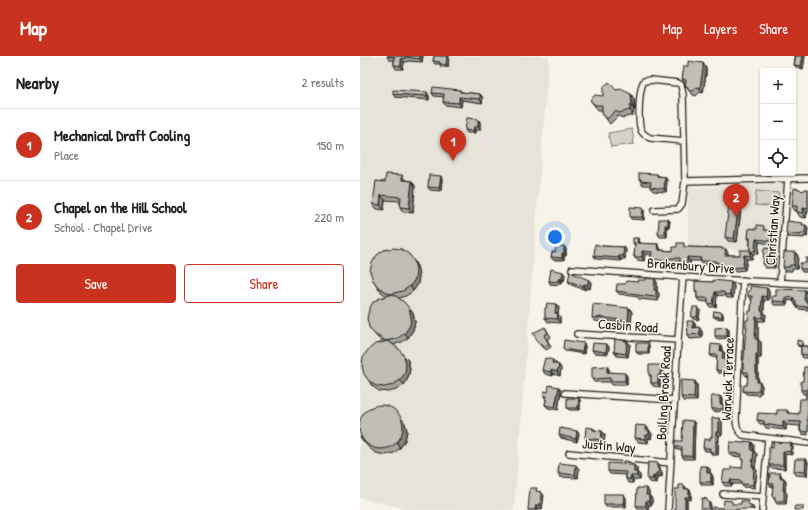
<!DOCTYPE html>
<meta charset="utf-8">
<style>
body{margin:0;font-family:"Patrick Hand",sans-serif;background:#f6f6f6;color:#202124}
.controls{position:absolute;right:12px;top:12px;display:grid;overflow:hidden;border-radius:4px;box-shadow:0 1px 3px #0004}
.controls button{width:36px;height:36px;display:grid;place-items:center;padding:0;border:0;border-bottom:1px solid #e0e0e0;background:#fff;color:#202124;font:20px sans-serif}
.you{position:absolute;left:195px;top:181px;width:14px;height:14px;margin:-10px;border:3px solid #fff;border-radius:50%;background:#1a73e8;box-shadow:0 0 0 6px #1a73e833}
.badge{display:grid;place-items:center;width:26px;height:26px;border-radius:50%;background:#c8321e;color:#fff;font-size:13px;font-weight:700}
.pin{position:absolute;translate:-50% -33px;filter:drop-shadow(0 1px 2px #0008)}
.pin::after{content:'';position:absolute;top:21px;width:14px;height:12px;background:inherit;clip-path:polygon(0 0,100% 0,50% 100%)}
.list{margin:0;padding:0;list-style:none}
h2{display:flex;justify-content:space-between;align-items:center;height:52px;margin:0;padding:0 16px;font-size:17px}
h2 small{font-size:13px;font-weight:400;color:#757577}
.list li{display:grid;grid-template-columns:26px 1fr auto;gap:12px;align-items:center;box-sizing:border-box;height:72px;padding:0 16px;border-top:1px solid #e0e0e0}
.list b{display:block;font-size:15px;white-space:nowrap}
.list p{margin:0;font-size:13px;white-space:nowrap;color:#757577}
.list em{font-size:13px;font-style:normal;color:#757577}
.actions{display:flex;gap:8px;padding:12px 16px}
.actions a{flex:1;padding:9px 0;border:1px solid #c8321e;border-radius:4px;text-align:center;font-size:14px;color:#c8321e}
.actions .main{background:#c8321e;color:#fff}
.icon{flex:none;width:22px;height:22px;fill:none;stroke:currentColor;stroke-width:2;stroke-linecap:round;stroke-linejoin:round}
.map{position:relative;flex:none;width:448px;height:454px;overflow:hidden}
header{display:flex;align-items:center;gap:24px;box-sizing:border-box;height:56px;padding:0 20px;background:#c8321e;color:#fff}
header strong{font-size:19px}
nav{display:flex;gap:22px;margin-inline-start:auto;font-size:14px}
main{display:flex}
aside{flex:1;background:#fff}
.map>svg:first-child{display:block}
.built{fill:#e6e3d9}
.green{fill:#d7d3cb;stroke:#7a7874}
.lines{fill:none;stroke-linecap:round;stroke-linejoin:round}
.minor-casing{stroke:#1c1c1c;stroke-width:8}
.minor{stroke:#f7f3e8;stroke-width:5.5}
.wall{fill:#a5a39c;stroke:#1c1c1c}
.shaded-wall{fill:#86857f;stroke:#1c1c1c}
.building{fill:#c0beb5;stroke:#1c1c1c}
.labels{text-anchor:middle;dominant-baseline:central;stroke-width:3;stroke-linejoin:round;paint-order:stroke}
.street-label{font-size:14px;fill:#1c1c1c;stroke:#f7f3e8}
</style>
<header>
<strong>Map</strong>
<nav><a>Map</a><a>Layers</a><a>Share</a></nav>
</header>
<main>
<aside>
<h2>Nearby<small>2 results</small></h2>
<ul class="list">
<li><span class="badge">1</span><div><b>Mechanical Draft Cooling</b><p>Place</p></div><em>150 m</em></li>
<li><span class="badge">2</span><div><b>Chapel on the Hill School</b><p>School · Chapel Drive</p></div><em>220 m</em></li>
</ul>
<div class="actions"><a class="main">Save</a><a>Share</a></div>
</aside>
<div class="map">
<svg width="448" height="454" viewBox="0 0 448 454">
<rect width="100%" height="100%" fill="#f7f3e8"/>
<filter id="ink" filterUnits="userSpaceOnUse"><feTurbulence type="fractalNoise" baseFrequency=".025" numOctaves="2"/><feDisplacementMap in="SourceGraphic" scale="8" xChannelSelector="R" yChannelSelector="G"/><feConvolveMatrix kernelMatrix="1 2 1 2 8 2 1 2 1" color-interpolation-filters="sRGB"/></filter>
<g filter="url(#ink)">
<!-- built -->
<path class="built" d="M 0,0 L 189,0 L 154,454 L 51,454 L 0,442 Z
M 426,127 L 421,197 L 328,190 L 328,132 Z"/>
<!-- green -->
<path class="green" d="M 272,73 L 274,88 L 251,91 L 248,77 Z
M 396,135 L 419,137 L 418,151 L 395,149 Z"/>
<g class="lines">
<!-- minor casing -->
<g class="minor-casing">
<path id="minor" d="M 325,125 L 448,122
M 294,154 L 318,153 L 322,148 L 325,125 L 323,39 L 321,29 L 318,27 L 291,24 L 284,25 C 279,32 277,69 282,76 C 284,79 287,80 290,82 L 324,85
M 212,213 L 336,222 L 448,228
M 383,224 L 376,362 C 376,369 377,374 383,379 L 448,387
M 420,227 L 428,123
M 217,278 L 318,284
M 205,337 L 315,344
M 209,397 L 311,407
M 363,438 L 403,441
M 308,454 L 318,284 L 323,221
M 402,454 L 408,383"/>
</g>
<!-- minor -->
<use href="#minor" class="minor"/>
</g>
<!-- wall -->
<path class="wall" d="M 27,0 L 63,0 L 62,6 L 48,5 L 47,6 L 44,6 L 43,13 L 36,13 L 34,9 L 34,4 L 29,4 Z
M 74,0 L 89,0 L 88,11 L 81,11 L 80,8 L 75,8 L 73,5 Z
M 433,0 L 445,0 L 443,13 L 436,11 L 434,9 L 435,1 Z
M 346,12 L 346,18 L 343,37 L 340,36 L 336,40 L 333,39 L 325,30 L 325,28 L 322,23 Z
M 100,34 L 102,36 L 120,38 L 123,42 L 122,47 L 102,44 L 101,51 L 85,49 L 83,46 L 84,41 L 74,40 L 72,37 Z
M 256,34 L 271,38 L 274,43 L 275,54 L 274,53 L 273,59 L 263,62 L 258,60 L 250,68 L 242,57 L 242,54 L 238,54 L 230,44 L 243,40 Z
M 33,38 L 69,40 L 69,44 L 35,41 Z
M 118,63 L 120,66 L 120,74 L 115,74 L 115,77 L 107,77 L 105,74 Z
M 297,118 L 299,120 L 305,121 L 307,124 L 306,136 L 293,135 L 290,131 L 291,129 L 283,129 L 279,123 Z
M 82,123 L 81,135 L 70,134 L 68,131 Z
M 45,124 L 52,125 L 55,130 L 53,157 L 43,156 L 40,151 L 40,145 L 25,144 L 24,154 L 17,153 L 13,148 L 25,126 Z
M 448,133 L 448,157 L 447,157 L 446,162 L 440,161 L 437,156 L 437,155 L 435,155 L 432,150 L 442,135 Z
M 382,145 L 377,186 L 368,185 L 365,181 Z
M 284,154 L 284,164 L 271,163 L 270,161 Z
M 308,163 L 310,165 L 309,171 L 307,171 L 307,181 L 300,181 L 298,178 Z
M 444,169 L 448,172 L 447,181 L 444,180 L 444,182 L 428,181 L 426,177 Z
M 407,174 L 417,178 L 415,189 L 399,186 L 398,198 L 393,198 L 392,203 L 387,203 L 385,214 L 376,215 L 372,214 L 371,213 L 363,213 L 362,210 L 358,210 L 357,208 L 343,209 L 340,205 L 330,205 L 330,213 L 323,213 L 320,210 L 320,206 L 309,205 L 308,208 L 293,207 L 291,203 L 291,199 L 285,198 L 284,205 L 277,204 L 274,201 L 275,190 L 273,187 L 278,182 L 280,186 L 280,188 L 298,188 L 301,194 L 313,195 L 326,191 L 362,192 L 363,193 L 368,197 L 368,199 L 380,199 L 390,194 L 390,185 L 388,182 Z
M 204,190 L 206,193 L 206,200 L 204,200 L 204,204 L 193,204 L 191,201 L 195,196 Z
M 242,190 L 264,191 L 266,194 L 265,203 L 261,203 L 261,205 L 236,203 L 234,200 Z
M 435,196 L 438,200 L 437,213 L 432,213 L 432,215 L 425,215 L 423,211 Z
M 416,197 L 415,212 L 405,212 L 403,208 Z
M 448,202 L 448,218 L 447,216 L 442,216 L 440,213 L 446,207 Z
M 57,210 L 59,219 L 58,228 L 53,235 L 46,240 L 39,242 L 53,257 L 55,266 L 53,274 L 48,282 L 42,286 L 33,289 L 48,304 L 50,313 L 48,322 L 44,329 L 36,334 L 28,336 L 19,335 L 12,330 L 9,325 L 24,286 L 18,282 L 9,271 L 27,240 L 21,236 L 13,224 Z
M 203,216 L 205,219 L 204,225 L 202,224 L 202,227 L 199,227 L 198,229 L 190,228 L 189,225 Z
M 229,224 L 231,227 L 230,233 L 226,232 L 226,234 L 211,229 L 208,225 Z
M 278,226 L 297,226 L 297,235 L 299,238 L 298,245 L 279,243 L 278,241 L 259,238 L 256,235 L 265,228 Z
M 374,230 L 373,242 L 367,242 L 366,240 L 357,239 L 356,251 L 350,251 L 348,247 L 348,246 L 339,245 L 337,242 L 337,237 L 335,235 Z
M 407,232 L 409,235 L 409,244 L 404,244 L 404,256 L 406,259 L 405,265 L 398,265 L 398,283 L 401,286 L 401,302 L 398,302 L 398,323 L 402,330 L 401,337 L 399,337 L 399,339 L 386,338 L 383,335 L 387,329 L 388,320 L 386,320 L 383,316 L 387,273 L 386,271 L 391,255 L 392,243 L 390,243 L 388,240 L 390,235 Z
M 445,234 L 447,237 L 446,246 L 448,246 L 448,254 L 438,253 L 433,245 L 428,244 L 427,249 L 414,249 L 412,245 L 416,240 Z
M 196,248 L 199,252 L 198,258 L 200,261 L 200,267 L 188,266 L 185,262 L 186,252 Z
M 269,252 L 272,256 L 271,268 L 242,264 L 241,266 L 235,265 L 232,262 Z
M 340,254 L 339,263 L 338,264 L 333,263 L 331,261 Z
M 363,258 L 363,263 L 355,262 L 353,260 Z
M 335,268 L 336,271 L 342,275 L 342,282 L 330,283 L 328,279 Z
M 185,271 L 191,281 L 187,283 L 191,291 L 186,294 L 183,291 L 182,291 L 179,288 Z
M 369,274 L 369,282 L 357,283 L 355,280 Z
M 267,285 L 270,288 L 268,301 L 257,300 L 254,296 Z
M 442,285 L 443,286 L 443,290 L 448,290 L 448,302 L 443,302 L 441,298 L 441,291 L 438,290 L 437,289 Z
M 289,289 L 289,298 L 278,298 L 276,296 Z
M 225,290 L 224,298 L 205,295 L 203,293 Z
M 249,291 L 248,298 L 234,297 L 232,294 Z
M 362,292 L 362,295 L 363,295 L 365,297 L 364,303 L 367,305 L 367,317 L 358,317 L 356,314 L 357,302 L 352,301 L 350,299 Z
M 196,307 L 196,308 L 199,309 L 201,313 L 200,320 L 193,318 L 193,320 L 185,318 L 182,314 Z
M 448,311 L 448,379 L 442,378 L 440,375 L 440,370 L 426,369 L 426,374 L 406,372 L 404,368 L 400,368 L 397,364 L 427,354 L 430,358 L 439,358 L 446,343 L 446,338 L 443,338 L 441,334 Z
M 249,313 L 249,316 L 267,320 L 267,329 L 252,329 L 250,326 L 234,326 L 232,323 Z
M 303,313 L 303,322 L 300,322 L 300,331 L 293,330 L 291,327 L 291,322 L 289,319 Z
M 335,325 L 337,329 L 337,345 L 323,345 L 321,341 Z
M 201,335 L 198,354 L 188,352 L 185,349 L 186,344 L 184,340 L 188,336 Z
M 360,340 L 362,342 L 362,348 L 363,348 L 365,351 L 365,355 L 354,356 L 352,353 Z
M 220,344 L 220,354 L 209,354 L 207,352 Z
M 359,362 L 362,365 L 362,379 L 359,379 L 358,399 L 352,399 L 350,395 L 345,395 L 343,392 L 350,384 Z
M 333,365 L 335,368 L 334,403 L 324,403 L 322,400 L 322,394 L 317,394 L 315,391 L 322,385 Z
M 45,367 L 47,375 L 45,384 L 40,392 L 34,397 L 25,399 L 16,397 L 9,392 L 0,381 Z
M 233,372 L 235,374 L 242,375 L 245,379 L 244,387 L 227,385 L 225,382 Z
M 289,373 L 289,374 L 292,378 L 291,383 L 288,382 L 288,387 L 278,386 L 275,382 Z
M 217,375 L 219,378 L 217,386 L 201,382 L 199,379 Z
M 392,386 L 394,389 L 394,395 L 397,398 L 395,412 L 397,414 L 395,432 L 383,431 L 381,428 L 373,428 L 372,430 L 365,430 L 362,426 L 371,414 L 382,412 L 383,405 L 381,403 L 382,401 L 371,400 L 369,397 L 384,387 Z
M 433,391 L 432,399 L 425,398 L 425,413 L 411,412 L 409,409 L 413,392 Z
M 446,403 L 448,406 L 447,420 L 436,419 L 434,415 Z
M 270,409 L 274,409 L 277,412 L 277,416 L 280,419 L 280,424 L 273,424 L 273,427 L 268,427 L 266,423 L 266,419 L 250,418 L 248,415 Z
M 347,410 L 350,413 L 350,417 L 351,417 L 353,421 L 353,429 L 342,429 L 340,426 Z
M 300,411 L 300,413 L 302,416 L 302,421 L 299,420 L 298,424 L 296,424 L 296,427 L 289,426 L 287,423 Z
M 219,413 L 218,422 L 200,421 L 198,417 Z
M 420,417 L 422,421 L 422,422 L 424,422 L 426,425 L 425,435 L 427,438 L 426,448 L 417,448 L 415,445 L 415,444 L 412,440 L 413,431 L 411,431 L 409,428 Z
M 324,429 L 326,431 L 326,433 L 329,433 L 331,436 L 331,444 L 327,443 L 327,454 L 315,454 L 319,433 Z
M 179,435 L 181,436 L 184,439 L 182,453 L 178,452 L 178,454 L 168,454 Z
M 289,436 L 289,439 L 292,443 L 292,449 L 289,449 L 288,454 L 279,453 L 276,450 Z
M 266,442 L 266,451 L 246,451 L 244,448 Z"/>
<!-- shaded-wall -->
<path class="shaded-wall" d="M 60,0 L 63,0 L 62,6 L 60,3 Z
M 87,0 L 89,0 L 88,11 L 86,9 Z
M 443,0 L 445,0 L 443,13 L 441,10 Z
M 41,2 L 44,6 L 43,13 L 41,10 Z
M 343,7 L 346,12 L 346,18 L 343,37 L 340,32 Z
M 67,36 L 69,40 L 69,44 L 67,40 Z
M 120,38 L 123,42 L 122,47 L 120,43 Z
M 271,38 L 274,43 L 275,54 L 272,49 Z
M 99,41 L 102,44 L 101,51 L 99,47 Z
M 270,49 L 274,53 L 273,59 L 270,54 Z
M 118,63 L 120,66 L 120,74 L 118,71 Z
M 114,71 L 115,74 L 115,77 L 113,75 Z
M 42,119 L 45,124 L 45,129 L 42,124 Z
M 81,120 L 82,123 L 81,135 L 79,132 Z
M 305,121 L 307,124 L 306,136 L 304,133 Z
M 52,125 L 55,130 L 53,157 L 49,152 Z
M 21,139 L 25,144 L 24,154 L 20,149 Z
M 380,141 L 382,145 L 377,186 L 374,183 Z
M 283,152 L 284,154 L 284,164 L 282,161 Z
M 443,152 L 447,157 L 446,162 L 443,157 Z
M 308,163 L 310,165 L 309,171 L 308,169 Z
M 305,169 L 307,171 L 307,181 L 305,178 Z
M 446,169 L 448,172 L 447,181 L 445,177 Z
M 414,175 L 417,178 L 415,189 L 413,185 Z
M 278,182 L 280,186 L 280,191 L 277,187 Z
M 396,183 L 399,186 L 398,198 L 395,195 Z
M 298,188 L 300,192 L 301,198 L 299,194 Z
M 204,190 L 206,193 L 206,200 L 204,197 Z
M 264,191 L 266,194 L 265,203 L 263,200 Z
M 366,193 L 368,197 L 368,202 L 365,199 Z
M 414,193 L 416,197 L 415,212 L 412,208 Z
M 282,195 L 285,198 L 284,205 L 282,201 Z
M 390,195 L 393,198 L 392,203 L 390,200 Z
M 435,196 L 438,200 L 437,213 L 434,209 Z
M 202,197 L 204,200 L 204,204 L 202,202 Z
M 384,199 L 387,203 L 385,214 L 383,211 Z
M 259,200 L 261,203 L 261,205 L 258,202 Z
M 327,201 L 330,205 L 330,213 L 327,210 Z
M 306,202 L 309,205 L 308,208 L 306,205 Z
M 54,205 L 57,210 L 59,219 L 58,228 L 53,235 L 50,230 Z
M 203,216 L 205,219 L 204,225 L 202,222 Z
M 200,222 L 202,224 L 202,227 L 200,225 Z
M 295,223 L 297,226 L 297,235 L 299,238 L 298,245 L 296,241 L 294,234 Z
M 229,224 L 231,227 L 230,233 L 227,229 Z
M 371,226 L 374,230 L 373,242 L 370,239 Z
M 224,228 L 226,232 L 226,234 L 223,230 Z
M 407,232 L 409,235 L 409,244 L 406,241 Z
M 445,234 L 447,237 L 446,246 L 448,248 L 444,244 Z
M 355,236 L 357,239 L 356,251 L 353,248 Z
M 402,240 L 404,244 L 404,256 L 406,259 L 405,265 L 403,262 L 401,255 Z
M 425,241 L 428,244 L 427,249 L 425,246 Z
M 196,248 L 199,252 L 198,258 L 200,261 L 200,267 L 197,263 L 195,257 Z
M 338,251 L 340,254 L 339,263 L 337,261 Z
M 49,252 L 53,257 L 55,266 L 53,274 L 48,282 L 45,277 Z
M 269,252 L 272,256 L 271,268 L 268,265 Z
M 362,256 L 363,258 L 363,263 L 362,261 Z
M 396,261 L 398,265 L 398,286 L 395,283 Z
M 333,265 L 335,268 L 336,275 L 333,272 Z
M 339,271 L 342,275 L 342,282 L 340,278 Z
M 367,271 L 369,274 L 369,282 L 367,280 Z
M 398,283 L 401,286 L 401,302 L 398,298 Z
M 267,285 L 270,288 L 268,301 L 266,298 Z
M 224,287 L 225,290 L 224,298 L 222,296 Z
M 288,287 L 289,289 L 289,298 L 288,296 Z
M 247,288 L 249,291 L 248,298 L 246,296 Z
M 361,289 L 362,292 L 362,297 L 360,295 Z
M 363,295 L 365,297 L 364,305 L 362,303 Z
M 396,298 L 398,302 L 398,323 L 402,330 L 401,337 L 399,334 L 396,322 Z
M 44,300 L 48,304 L 50,313 L 48,322 L 44,329 L 40,324 Z
M 365,303 L 367,305 L 367,317 L 365,315 Z
M 193,304 L 196,307 L 195,311 L 192,307 Z
M 199,309 L 201,313 L 200,320 L 197,316 Z
M 301,309 L 303,313 L 303,322 L 300,319 Z
M 247,310 L 249,313 L 249,320 L 247,316 Z
M 191,314 L 193,318 L 193,320 L 190,316 Z
M 265,317 L 267,320 L 267,329 L 265,325 Z
M 298,319 L 300,322 L 300,331 L 298,327 Z
M 335,325 L 337,329 L 337,345 L 334,342 Z
M 199,331 L 201,335 L 198,354 L 195,351 Z
M 360,340 L 362,342 L 362,351 L 360,348 Z
M 219,342 L 220,344 L 220,354 L 218,352 Z
M 363,348 L 365,351 L 365,355 L 363,353 Z
M 41,362 L 45,367 L 47,375 L 45,384 L 40,392 L 37,387 Z
M 359,362 L 362,365 L 362,379 L 359,376 Z
M 333,365 L 335,368 L 334,403 L 332,400 Z
M 423,365 L 426,369 L 426,374 L 423,371 Z
M 286,370 L 289,373 L 288,378 L 286,374 Z
M 289,374 L 292,378 L 291,383 L 289,379 Z
M 217,375 L 219,378 L 217,386 L 216,383 Z
M 242,375 L 245,379 L 244,387 L 241,384 Z
M 356,376 L 359,379 L 358,399 L 356,396 Z
M 286,379 L 288,382 L 288,387 L 285,383 Z
M 392,386 L 394,389 L 393,398 L 391,394 Z
M 431,387 L 433,391 L 432,399 L 430,396 Z
M 394,395 L 397,398 L 395,412 L 397,414 L 395,432 L 393,429 L 392,410 Z
M 423,395 L 425,398 L 425,413 L 423,409 Z
M 446,403 L 448,406 L 447,420 L 445,416 Z
M 298,407 L 300,411 L 300,413 L 302,416 L 302,421 L 299,417 L 297,412 Z
M 216,409 L 219,413 L 218,422 L 215,419 Z
M 274,409 L 277,412 L 277,419 L 274,416 Z
M 347,410 L 350,413 L 350,421 L 347,417 Z
M 277,416 L 280,419 L 280,424 L 277,420 Z
M 296,417 L 299,420 L 298,424 L 296,421 Z
M 351,417 L 353,421 L 353,429 L 351,426 Z
M 420,417 L 422,421 L 422,425 L 420,422 Z
M 271,420 L 273,424 L 273,427 L 270,423 Z
M 293,420 L 296,424 L 296,427 L 293,423 Z
M 424,422 L 426,425 L 425,435 L 427,438 L 426,448 L 424,445 L 423,434 Z
M 370,424 L 373,428 L 372,430 L 370,427 Z
M 287,432 L 289,436 L 289,443 L 286,439 Z
M 329,433 L 331,436 L 331,444 L 329,441 Z
M 181,436 L 184,439 L 182,453 L 180,449 Z
M 264,438 L 266,442 L 266,451 L 264,448 Z
M 289,439 L 292,443 L 292,449 L 289,445 Z
M 325,441 L 327,443 L 327,454 L 325,454 Z
M 286,445 L 289,449 L 288,454 L 286,450 Z
M 349,446 L 351,449 L 351,454 L 349,453 Z
M 176,449 L 178,452 L 178,454 L 175,454 Z
M 391,449 L 394,452 L 394,454 L 391,453 Z"/>
<!-- building -->
<path class="building" d="M 27,0 L 60,0 L 60,3 L 45,1 L 45,3 L 41,2 L 41,10 L 34,9 L 34,1 Z
M 74,0 L 87,0 L 86,9 L 80,8 L 80,6 L 73,5 Z
M 436,0 L 443,0 L 441,10 L 434,9 Z
M 328,5 L 343,7 L 343,13 L 340,32 L 337,31 L 333,35 L 329,35 L 327,30 L 325,30 L 326,24 L 322,23 L 324,10 L 328,10 Z
M 249,26 L 256,34 L 261,33 L 271,38 L 272,49 L 270,49 L 270,54 L 259,57 L 255,55 L 247,63 L 242,57 L 242,49 L 235,49 L 230,44 L 235,39 L 243,40 L 243,31 Z
M 73,31 L 100,34 L 100,36 L 120,38 L 120,43 L 99,41 L 99,47 L 83,46 L 84,38 L 72,37 Z
M 33,34 L 67,36 L 67,40 L 33,38 Z
M 107,62 L 118,63 L 118,71 L 114,71 L 113,75 L 105,74 Z
M 279,117 L 297,118 L 297,120 L 305,121 L 304,133 L 290,131 L 291,126 L 281,125 L 281,123 L 279,123 Z
M 26,118 L 42,119 L 42,124 L 52,125 L 49,152 L 40,151 L 41,141 L 21,139 L 20,149 L 13,148 L 16,125 L 25,126 Z
M 69,119 L 81,120 L 79,132 L 68,131 Z
M 434,132 L 440,133 L 442,135 L 446,133 L 448,133 L 448,153 L 443,152 L 443,157 L 437,156 L 437,150 L 432,150 Z
M 370,140 L 380,141 L 374,183 L 365,181 Z
M 270,151 L 283,152 L 282,161 L 270,161 Z
M 299,163 L 308,163 L 308,169 L 305,169 L 305,178 L 298,178 Z
M 427,165 L 443,167 L 442,169 L 446,169 L 445,177 L 441,177 L 441,179 L 426,177 Z
M 397,169 L 404,170 L 404,174 L 414,175 L 413,185 L 396,183 L 395,195 L 390,195 L 390,200 L 384,199 L 383,211 L 373,212 L 369,211 L 369,210 L 361,209 L 361,207 L 356,207 L 356,205 L 340,205 L 341,202 L 327,201 L 327,210 L 320,210 L 320,202 L 306,202 L 306,205 L 291,203 L 292,196 L 282,195 L 282,201 L 274,201 L 275,187 L 273,187 L 273,182 L 278,182 L 277,187 L 298,188 L 299,194 L 313,195 L 313,191 L 317,191 L 317,187 L 324,187 L 324,191 L 362,192 L 362,193 L 366,193 L 365,199 L 380,199 L 380,194 L 390,194 L 390,182 L 388,182 L 389,172 L 397,173 Z
M 235,188 L 242,190 L 264,191 L 263,200 L 259,200 L 258,202 L 234,200 Z
M 196,190 L 204,190 L 204,197 L 202,197 L 202,202 L 191,201 L 192,196 L 195,196 Z
M 33,192 L 41,193 L 49,198 L 54,205 L 56,214 L 55,223 L 50,230 L 43,235 L 29,238 L 18,231 L 13,224 L 10,215 L 12,207 L 17,199 L 24,194 Z
M 404,192 L 414,193 L 412,208 L 403,208 Z
M 424,196 L 435,196 L 434,209 L 430,209 L 430,211 L 423,211 Z
M 446,202 L 448,202 L 448,216 L 447,216 L 447,213 L 440,213 L 440,207 L 446,207 Z
M 191,213 L 203,216 L 202,222 L 200,222 L 200,225 L 197,224 L 197,226 L 189,225 Z
M 210,216 L 229,224 L 227,229 L 224,228 L 223,230 L 208,225 Z
M 286,222 L 295,223 L 294,234 L 296,234 L 296,241 L 277,239 L 277,238 L 256,235 L 257,228 L 265,228 L 266,225 L 278,226 L 278,224 L 286,224 Z
M 353,224 L 371,226 L 370,239 L 364,238 L 364,236 L 355,236 L 353,248 L 348,247 L 348,242 L 337,242 L 337,235 L 335,235 L 335,225 L 353,226 Z
M 390,230 L 391,230 L 407,232 L 406,241 L 402,240 L 401,255 L 403,256 L 403,262 L 396,261 L 395,283 L 398,283 L 398,298 L 396,298 L 396,322 L 397,322 L 397,326 L 400,326 L 399,334 L 397,334 L 396,336 L 383,335 L 384,329 L 387,329 L 388,316 L 383,316 L 383,303 L 384,303 L 385,283 L 387,272 L 386,271 L 386,264 L 388,264 L 389,255 L 391,255 L 392,240 L 388,240 L 388,235 L 390,235 Z
M 416,233 L 445,234 L 444,244 L 446,245 L 446,246 L 448,246 L 448,251 L 436,250 L 436,245 L 433,245 L 434,242 L 425,241 L 425,246 L 412,245 L 412,240 L 416,240 Z
M 33,238 L 44,246 L 49,252 L 51,261 L 50,269 L 45,277 L 38,282 L 26,285 L 14,278 L 9,271 L 7,262 L 9,254 L 13,246 L 20,242 Z
M 187,247 L 196,248 L 195,257 L 198,258 L 197,263 L 185,262 L 185,252 L 186,252 Z
M 233,248 L 269,252 L 268,265 L 239,261 L 239,262 L 232,262 Z
M 333,251 L 338,251 L 337,261 L 331,261 Z
M 354,255 L 362,256 L 362,261 L 353,260 Z
M 327,265 L 333,265 L 333,272 L 339,271 L 340,278 L 328,279 Z
M 185,271 L 188,277 L 184,279 L 189,288 L 183,291 L 181,287 L 179,288 L 173,277 Z
M 367,271 L 367,280 L 355,280 L 355,272 Z
M 255,283 L 267,285 L 266,298 L 254,296 Z
M 204,284 L 224,287 L 222,296 L 203,293 Z
M 437,284 L 442,285 L 442,290 L 437,289 Z
M 28,285 L 39,293 L 44,300 L 46,308 L 45,317 L 40,324 L 33,329 L 25,331 L 16,330 L 9,325 L 4,318 L 2,310 L 3,301 L 8,294 L 15,288 Z
M 233,287 L 247,288 L 246,296 L 232,294 Z
M 276,287 L 288,287 L 288,296 L 276,296 Z
M 351,288 L 361,289 L 360,295 L 363,295 L 362,303 L 365,303 L 365,315 L 356,314 L 357,299 L 350,299 Z
M 441,290 L 448,290 L 448,299 L 441,298 Z
M 185,302 L 193,304 L 192,307 L 199,309 L 197,316 L 191,314 L 190,316 L 182,314 Z
M 289,309 L 301,309 L 300,319 L 298,319 L 298,327 L 291,327 L 291,319 L 289,319 Z
M 247,310 L 247,316 L 265,317 L 265,325 L 250,325 L 250,322 L 232,323 L 232,311 Z
M 444,311 L 448,311 L 448,353 L 447,364 L 448,364 L 448,376 L 440,375 L 441,366 L 423,365 L 423,371 L 404,368 L 404,365 L 397,364 L 398,357 L 417,358 L 417,354 L 427,354 L 427,357 L 439,358 L 440,343 L 446,343 L 446,334 L 441,334 L 441,325 L 443,325 Z
M 321,324 L 335,325 L 334,342 L 321,341 Z
M 189,329 L 199,331 L 195,351 L 185,349 L 187,340 L 184,340 L 184,335 L 188,336 Z
M 351,340 L 360,340 L 360,348 L 363,348 L 363,353 L 352,353 Z
M 207,342 L 219,342 L 218,352 L 207,352 Z
M-1 371a22 22 0 1 1 44 0a22 22 0 1 1-44 0Z
M 352,362 L 359,362 L 359,376 L 356,376 L 356,396 L 350,396 L 350,392 L 343,392 L 344,383 L 350,384 L 350,381 L 352,381 Z
M 323,364 L 333,365 L 332,400 L 322,400 L 322,391 L 315,391 L 315,385 L 322,385 Z
M 276,369 L 286,370 L 286,374 L 289,374 L 289,379 L 286,379 L 285,383 L 275,382 Z
M 226,371 L 233,372 L 233,374 L 242,375 L 241,384 L 225,382 Z
M 200,372 L 217,375 L 216,383 L 199,379 Z
M 384,385 L 392,386 L 391,394 L 394,395 L 392,410 L 394,411 L 393,429 L 381,428 L 381,425 L 370,424 L 370,427 L 362,426 L 364,414 L 371,414 L 371,411 L 382,412 L 383,403 L 381,403 L 382,398 L 369,397 L 370,386 L 384,387 Z
M 413,386 L 431,387 L 430,396 L 423,395 L 423,409 L 409,409 L 409,391 L 413,392 Z
M 435,403 L 446,403 L 445,416 L 434,415 Z
M 264,405 L 268,405 L 268,409 L 274,409 L 274,416 L 277,416 L 277,420 L 271,420 L 270,423 L 266,423 L 266,416 L 248,415 L 248,407 L 264,408 Z
M 288,406 L 298,407 L 297,412 L 300,413 L 299,417 L 296,417 L 296,421 L 293,420 L 293,423 L 287,423 Z
M 199,407 L 216,409 L 215,419 L 198,417 Z
M 340,410 L 347,410 L 347,417 L 351,417 L 351,426 L 340,426 Z
M 410,417 L 420,417 L 420,422 L 424,422 L 423,434 L 424,434 L 424,445 L 415,445 L 415,441 L 412,440 L 413,428 L 409,428 Z
M 319,429 L 324,429 L 324,433 L 329,433 L 329,441 L 325,441 L 325,454 L 315,454 L 315,433 L 319,433 Z
M 170,432 L 177,432 L 176,435 L 181,436 L 180,449 L 176,449 L 175,454 L 168,454 Z
M 277,432 L 287,432 L 286,439 L 289,439 L 289,445 L 286,445 L 286,450 L 276,450 Z
M 244,438 L 264,438 L 264,448 L 244,448 Z
M 342,442 L 347,443 L 347,446 L 349,446 L 349,453 L 341,453 Z
M 364,444 L 372,445 L 372,448 L 381,448 L 381,445 L 388,445 L 388,448 L 391,449 L 391,453 L 353,454 L 353,451 L 363,452 Z
M 435,450 L 443,450 L 443,454 L 434,454 Z"/>
</g>
<g class="labels">
<!-- street labels -->
<g class="street-label">
<text transform="translate(412 174) rotate(-86)">Christian Way</text>
<text transform="translate(331 209) rotate(4)">Brakenbury Drive</text>
<text transform="translate(268 269) rotate(4)">Casbin Road</text>
<text transform="translate(367 323) rotate(-88)">Warwick Terrace</text>
<text transform="translate(303 337) rotate(-87)">Boiling Brook Road</text>
<text transform="translate(249 389) rotate(5)">Justin Way</text>
</g>
</g>
</svg>
<div class="controls">
<button>+</button>
<button>−</button>
<button><svg class="icon" aria-label="locate" viewBox="0 0 24 24"><circle cx="12" cy="12" r="6"/><path d="M12 2v4M12 18v4M2 12h4M18 12h4"/></svg></button>
</div>
<div class="you"></div>
<div class="pin badge" style="left:93px;top:105px">1</div>
<div class="pin badge" style="left:376px;top:161px">2</div>
</div>
</main>
